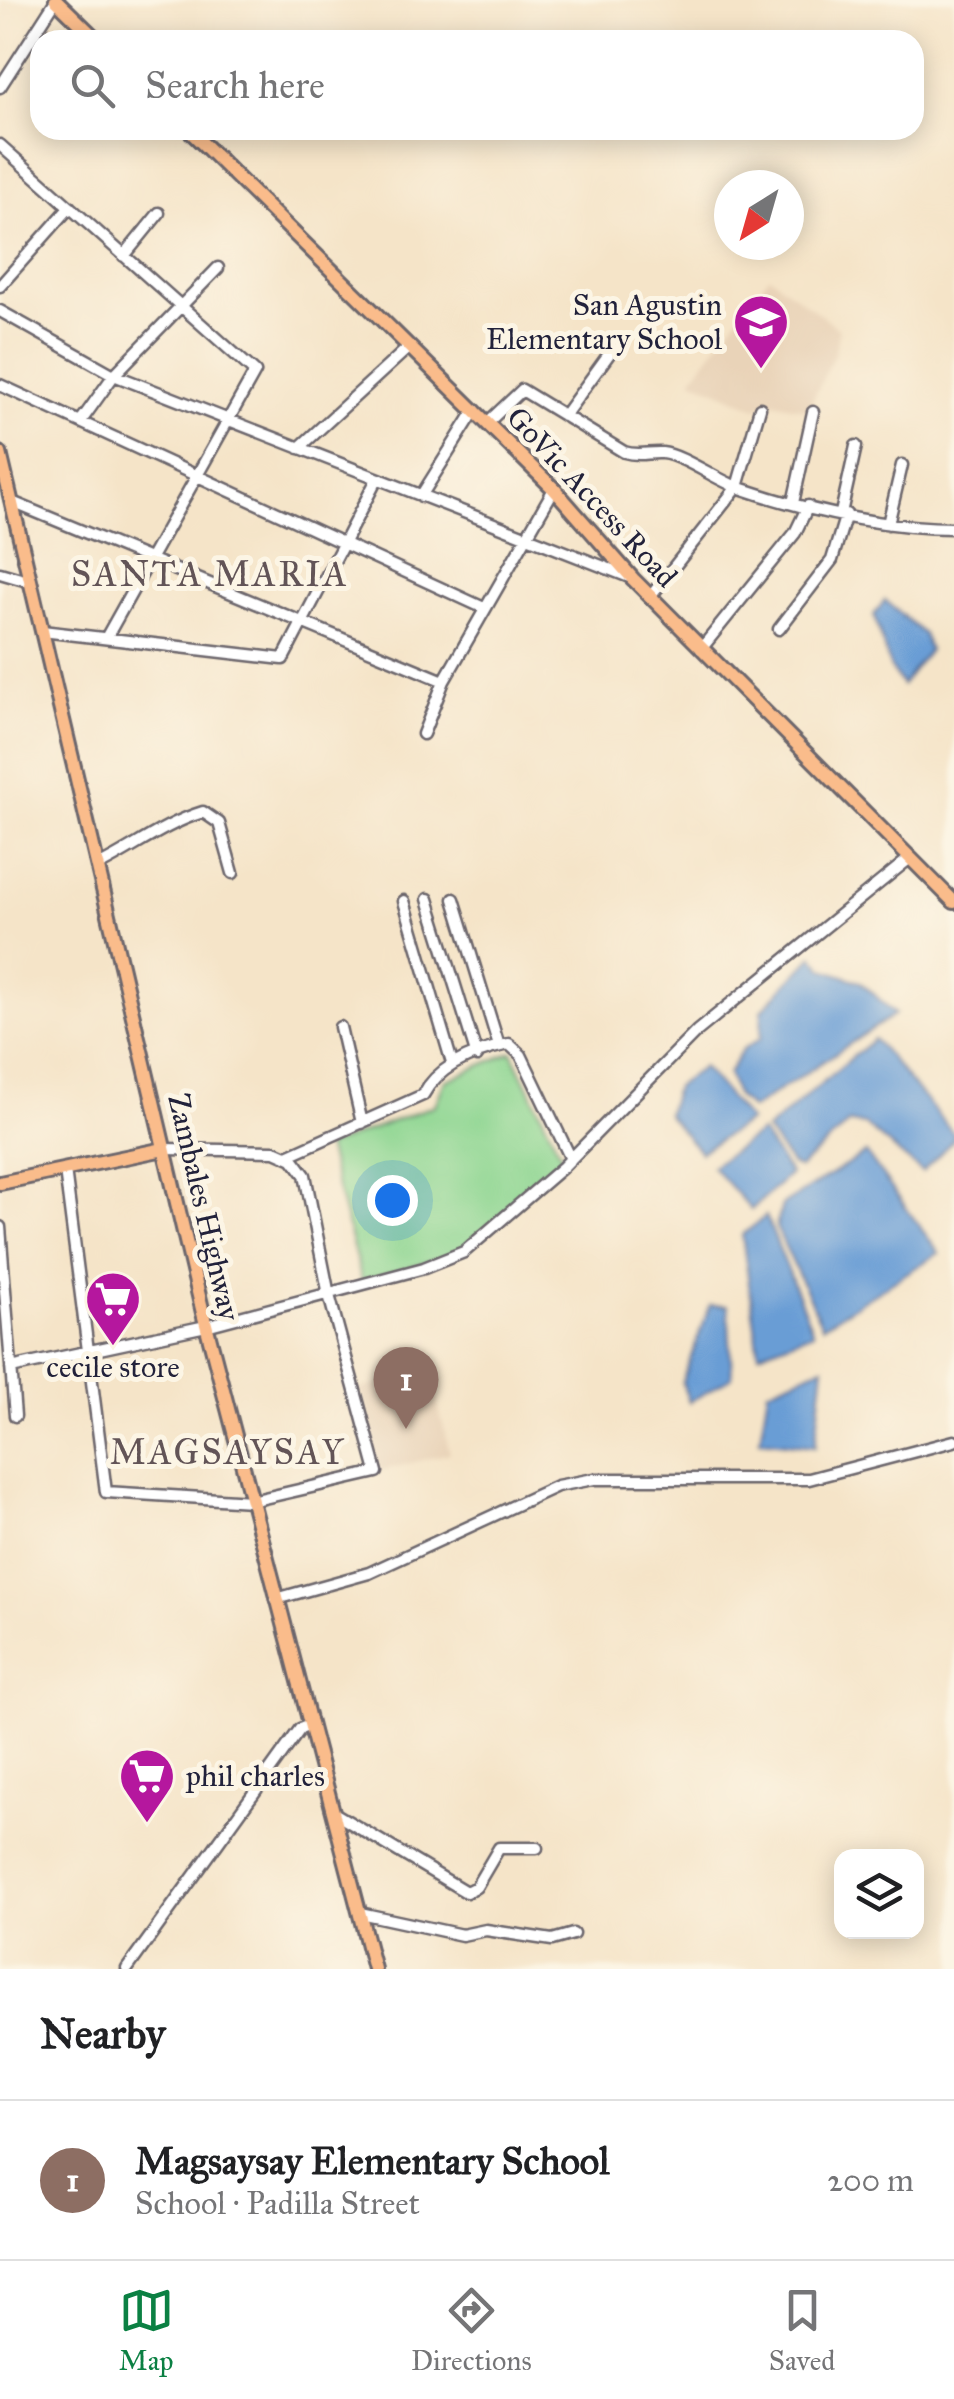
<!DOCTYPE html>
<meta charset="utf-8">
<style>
body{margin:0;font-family:"IM FELL Great Primer",serif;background:#f2f2f2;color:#202124}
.controls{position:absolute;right:30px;bottom:30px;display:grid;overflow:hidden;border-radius:20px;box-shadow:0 5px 25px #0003}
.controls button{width:90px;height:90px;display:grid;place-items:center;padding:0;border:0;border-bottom:2px solid #e0e0e0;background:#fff;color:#202124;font:50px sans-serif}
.compass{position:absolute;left:714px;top:170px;width:90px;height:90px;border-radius:50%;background:#fff;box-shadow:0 5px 25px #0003;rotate:217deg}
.you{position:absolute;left:392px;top:1200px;width:35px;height:35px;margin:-25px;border:8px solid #fff;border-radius:50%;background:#1a73e8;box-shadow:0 0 0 15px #1a73e833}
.badge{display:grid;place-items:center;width:65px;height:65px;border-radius:50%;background:#0b8043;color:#fff;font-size:32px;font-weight:700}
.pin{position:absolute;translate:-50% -82px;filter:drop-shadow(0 2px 5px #0008)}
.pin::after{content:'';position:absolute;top:52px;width:35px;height:30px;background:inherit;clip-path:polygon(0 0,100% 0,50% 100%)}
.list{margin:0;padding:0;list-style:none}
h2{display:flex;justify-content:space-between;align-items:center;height:130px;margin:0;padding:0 40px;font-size:42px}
h2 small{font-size:32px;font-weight:400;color:#757577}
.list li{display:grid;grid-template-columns:65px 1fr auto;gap:30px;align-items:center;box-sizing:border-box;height:160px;padding:0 40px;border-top:2px solid #e0e0e0}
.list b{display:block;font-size:38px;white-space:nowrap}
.list p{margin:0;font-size:32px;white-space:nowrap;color:#757577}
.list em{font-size:32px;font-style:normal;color:#757577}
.icon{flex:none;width:55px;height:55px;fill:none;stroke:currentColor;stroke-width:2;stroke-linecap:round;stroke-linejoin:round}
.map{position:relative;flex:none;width:954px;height:1969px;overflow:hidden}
.search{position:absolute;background:#fff;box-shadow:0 5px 25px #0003;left:30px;right:30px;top:30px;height:110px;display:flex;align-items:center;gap:25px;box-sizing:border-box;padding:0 35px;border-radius:30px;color:#757577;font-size:38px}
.sheet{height:290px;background:#fff}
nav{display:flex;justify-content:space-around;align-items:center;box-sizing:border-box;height:140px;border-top:2px solid #e0e0e0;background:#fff;font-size:28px;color:#757577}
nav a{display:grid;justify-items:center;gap:5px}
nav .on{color:#0b8043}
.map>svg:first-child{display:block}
.built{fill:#e9d3b8}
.green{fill:#8cd590;stroke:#577c66;stroke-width:2.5}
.water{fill:#699dd5;stroke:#466088;stroke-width:2.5}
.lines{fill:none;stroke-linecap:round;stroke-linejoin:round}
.minor-casing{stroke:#6c666c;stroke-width:15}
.major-casing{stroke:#6c666c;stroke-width:18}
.minor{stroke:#fff;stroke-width:10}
.major{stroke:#fabc8b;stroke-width:12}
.labels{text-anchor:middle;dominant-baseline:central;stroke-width:10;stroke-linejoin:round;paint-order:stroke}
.poi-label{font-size:30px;fill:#22223b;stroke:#fcf5e5;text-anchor:end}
.street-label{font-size:30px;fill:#22223b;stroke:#fcf5e5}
.quarter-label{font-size:35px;letter-spacing:2.5px;fill:#625457;stroke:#fcf5e5}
</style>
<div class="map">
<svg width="954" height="1969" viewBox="0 0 954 1969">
<rect width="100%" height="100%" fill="#fcf5e5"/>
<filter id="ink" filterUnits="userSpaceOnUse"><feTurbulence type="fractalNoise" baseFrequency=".01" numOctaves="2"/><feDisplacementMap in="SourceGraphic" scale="20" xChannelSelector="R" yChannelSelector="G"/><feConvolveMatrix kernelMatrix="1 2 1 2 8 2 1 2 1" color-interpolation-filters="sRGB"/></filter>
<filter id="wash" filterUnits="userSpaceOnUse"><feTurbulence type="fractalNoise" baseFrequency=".0048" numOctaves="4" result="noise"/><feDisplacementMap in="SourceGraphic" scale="40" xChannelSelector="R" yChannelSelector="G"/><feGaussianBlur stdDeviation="2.25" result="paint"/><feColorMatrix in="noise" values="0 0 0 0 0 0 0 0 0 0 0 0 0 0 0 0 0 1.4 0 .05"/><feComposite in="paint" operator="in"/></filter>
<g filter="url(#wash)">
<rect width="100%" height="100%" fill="#f5e4c8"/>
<!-- built -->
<path class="built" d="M 769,276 L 839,329 L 835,352 L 808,410 L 774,402 L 756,408 L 692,379 Z
M 430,1373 L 450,1453 L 380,1471 L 359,1389 Z"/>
<!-- green -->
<path class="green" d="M 512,1052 L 563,1159 L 459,1253 L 362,1281 L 326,1147 L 435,1105 L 445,1081 Z"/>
<!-- water -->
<path class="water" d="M 885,600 L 924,635 L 929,650 L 902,685 L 890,667 L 874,615 Z
M 813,956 L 824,969 L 861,982 L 895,1014 L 751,1109 L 736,1096 L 728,1074 L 743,1049 L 761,1038 L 762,1010 Z
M 874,1039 L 954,1134 L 953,1140 L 922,1172 L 865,1125 L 849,1123 L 799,1168 L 791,1164 L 766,1130 Z
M 703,1067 L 749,1121 L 700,1152 L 667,1114 L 675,1087 Z
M 761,1132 L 790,1174 L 751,1210 L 712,1166 Z
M 866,1153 L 939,1253 L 822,1326 L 776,1227 L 782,1205 Z
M 766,1216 L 813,1332 L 759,1353 L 742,1235 Z
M 710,1305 L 728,1306 L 732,1377 L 689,1402 L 682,1382 Z
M 824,1366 L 815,1446 L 760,1440 L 768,1390 Z"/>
</g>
<g filter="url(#ink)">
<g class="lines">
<!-- minor casing -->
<g class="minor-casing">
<path id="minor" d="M 0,87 L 56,0
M 0,145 L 255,372 L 106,638
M 124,256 L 159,213
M 0,286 L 70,207
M 0,311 L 114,375 L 632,578
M 0,385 L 484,608
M 564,416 L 609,354
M 81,421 L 114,375 L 218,268
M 487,423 L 522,390 L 624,452 C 639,457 648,452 662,453 C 683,455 718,481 740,488 C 808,511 883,528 954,528
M 299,448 L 410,346
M 421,496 L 475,410
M 12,502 L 444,681
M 793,503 L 813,412
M 841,513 L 856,446
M 888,524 L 902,465
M 0,573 L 31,582
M 651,596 L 737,487 L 760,408
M 779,629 L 832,560 L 846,514
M 42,631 L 283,659 L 377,479
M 701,649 L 795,533 L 808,506
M 423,734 L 444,681 L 554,489
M 98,866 C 134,848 164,824 203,812 L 219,823 L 233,873
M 428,899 L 477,1056
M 454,899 L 499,1046
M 404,901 L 452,1063
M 340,1027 L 362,1123
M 287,1156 L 423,1095 C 439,1064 476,1051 509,1044 L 521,1055 L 571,1159
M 65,1170 L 106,1492 L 251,1501 L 377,1472 L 329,1295 L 305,1175 L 293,1159 L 275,1151 L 164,1149
M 0,1227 L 15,1416
M 11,1368 L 206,1326 L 424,1268 L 464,1252 L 563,1167 L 697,1031 L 910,858
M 276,1599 L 369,1573 L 557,1486 L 594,1479 L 809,1479 L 954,1441
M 334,1813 L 466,1892 L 476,1887 L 499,1848 L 537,1848
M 360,1913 L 462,1935 L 486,1930 L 552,1940 L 573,1934
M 127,1969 L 300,1729 L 310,1725"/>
</g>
<!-- major casing -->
<g class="major-casing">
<path id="major" d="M 56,0 L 97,40
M 189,130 L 554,489 L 633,579 L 954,902
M 0,453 L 203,1313 L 374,1969
M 0,1183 L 164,1149"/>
</g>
<!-- minor -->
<use href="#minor" class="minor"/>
<!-- major -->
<use href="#major" class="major"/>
</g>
</g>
<!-- icons -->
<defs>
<g id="school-pin" transform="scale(2.875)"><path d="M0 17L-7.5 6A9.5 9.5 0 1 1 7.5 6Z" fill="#b5179e" stroke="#fcf5e5"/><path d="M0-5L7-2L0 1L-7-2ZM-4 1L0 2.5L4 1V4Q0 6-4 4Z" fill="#fff"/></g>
<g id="supermarket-pin" transform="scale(2.875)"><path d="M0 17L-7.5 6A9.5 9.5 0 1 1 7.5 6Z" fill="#b5179e" stroke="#fcf5e5"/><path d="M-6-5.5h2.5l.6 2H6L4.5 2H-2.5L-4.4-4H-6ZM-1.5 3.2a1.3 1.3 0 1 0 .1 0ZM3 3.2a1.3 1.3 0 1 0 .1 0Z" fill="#fff"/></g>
</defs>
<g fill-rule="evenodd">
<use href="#school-pin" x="761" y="322"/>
<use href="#supermarket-pin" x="113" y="1299"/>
<use href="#supermarket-pin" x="147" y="1776"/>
</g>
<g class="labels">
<!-- poi labels -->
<g class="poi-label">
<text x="722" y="305">San Agustin<tspan x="722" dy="34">Elementary School</tspan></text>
<text x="113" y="1367" text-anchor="middle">cecile store</text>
<text x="186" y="1776" text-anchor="start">phil charles</text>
</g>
<!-- street labels -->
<g class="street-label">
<text transform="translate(592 497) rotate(47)">GoVic Access Road</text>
<text transform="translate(204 1207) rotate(77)">Zambales Highway</text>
</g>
<!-- quarter labels -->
<g class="quarter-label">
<text x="210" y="574">SANTA MARIA</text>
<text x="228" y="1452">MAGSAYSAY</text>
</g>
</g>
</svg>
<div class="controls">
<button><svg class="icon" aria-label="layers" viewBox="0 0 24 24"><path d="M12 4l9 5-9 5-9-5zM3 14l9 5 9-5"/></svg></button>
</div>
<svg class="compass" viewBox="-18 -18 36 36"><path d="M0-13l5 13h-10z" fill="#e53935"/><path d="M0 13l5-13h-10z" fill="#757577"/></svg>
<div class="you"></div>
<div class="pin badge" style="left:406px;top:1429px;background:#8d6e63">1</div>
<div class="search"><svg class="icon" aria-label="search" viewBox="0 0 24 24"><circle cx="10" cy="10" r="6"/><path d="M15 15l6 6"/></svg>Search here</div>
</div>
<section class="sheet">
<h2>Nearby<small></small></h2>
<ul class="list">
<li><span class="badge" style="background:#8d6e63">1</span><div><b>Magsaysay Elementary School</b><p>School · Padilla Street</p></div><em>200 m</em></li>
</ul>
</section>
<nav>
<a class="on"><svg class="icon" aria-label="map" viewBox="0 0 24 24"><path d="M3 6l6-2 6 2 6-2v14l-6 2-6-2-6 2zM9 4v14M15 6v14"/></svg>Map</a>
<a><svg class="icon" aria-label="directions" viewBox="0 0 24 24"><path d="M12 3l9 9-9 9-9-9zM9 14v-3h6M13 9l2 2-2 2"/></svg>Directions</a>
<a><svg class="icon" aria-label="saved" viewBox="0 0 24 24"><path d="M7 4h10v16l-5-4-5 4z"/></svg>Saved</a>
</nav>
